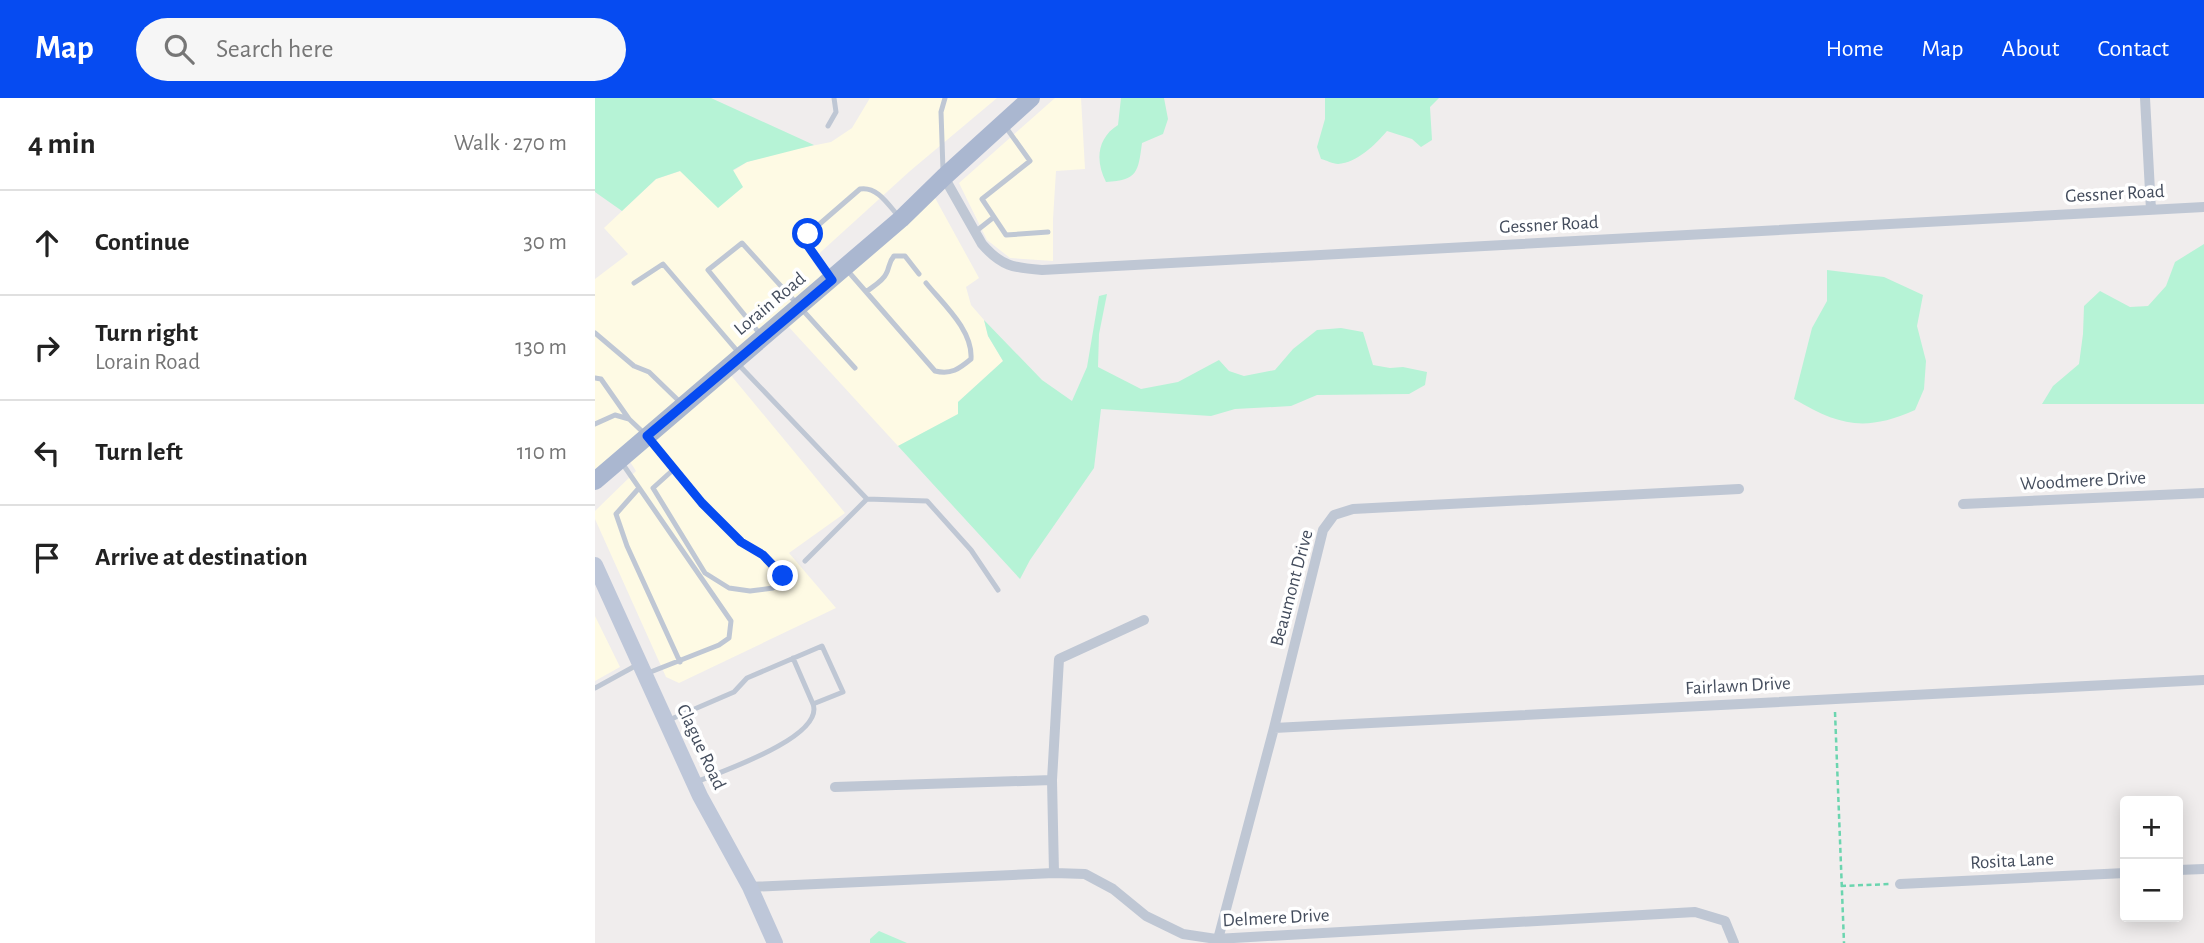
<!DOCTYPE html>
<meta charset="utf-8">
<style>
body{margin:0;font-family:"Alegreya Sans",sans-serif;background:#f6f6f6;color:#222}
.controls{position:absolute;right:21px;bottom:21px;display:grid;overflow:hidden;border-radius:7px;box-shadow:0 4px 18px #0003}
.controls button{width:63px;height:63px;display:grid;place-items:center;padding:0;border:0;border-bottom:2px solid #e0e0e0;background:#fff;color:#222;font:35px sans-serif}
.stop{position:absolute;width:21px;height:21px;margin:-16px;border:5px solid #064bf1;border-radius:50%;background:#fff}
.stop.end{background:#064bf1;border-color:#fff;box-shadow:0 2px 7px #0008}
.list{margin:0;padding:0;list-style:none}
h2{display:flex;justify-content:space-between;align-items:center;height:91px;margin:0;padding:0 28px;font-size:30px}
h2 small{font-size:23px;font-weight:400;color:#767676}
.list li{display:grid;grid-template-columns:46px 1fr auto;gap:21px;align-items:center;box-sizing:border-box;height:105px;padding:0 28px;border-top:2px solid #e0e0e0}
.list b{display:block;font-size:26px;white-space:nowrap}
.list p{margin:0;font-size:23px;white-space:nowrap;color:#767676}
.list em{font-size:23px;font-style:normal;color:#767676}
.icon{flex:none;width:38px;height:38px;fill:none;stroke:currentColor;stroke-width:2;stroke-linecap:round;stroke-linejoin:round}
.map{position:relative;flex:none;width:1609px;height:845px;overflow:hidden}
header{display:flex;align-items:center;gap:42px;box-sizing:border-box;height:98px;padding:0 35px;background:#064bf1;color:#fff}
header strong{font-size:33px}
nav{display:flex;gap:38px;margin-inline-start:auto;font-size:24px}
.search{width:490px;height:63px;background:#f6f6f6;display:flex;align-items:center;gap:18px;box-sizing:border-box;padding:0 24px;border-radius:38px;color:#767676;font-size:26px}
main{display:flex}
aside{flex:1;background:#fff}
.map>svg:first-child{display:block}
.commercial{fill:#fefae4}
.green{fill:#b6f3d6}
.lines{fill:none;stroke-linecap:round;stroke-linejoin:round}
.path{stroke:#6bd5af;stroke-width:2.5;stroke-dasharray:5 3.5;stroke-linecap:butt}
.lane{stroke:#bfc7d4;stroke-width:5}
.street{stroke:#bfc7d4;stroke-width:10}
.secondary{stroke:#bec7d9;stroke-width:16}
.primary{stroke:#aab7d0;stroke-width:18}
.route{stroke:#064bf1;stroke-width:9}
.labels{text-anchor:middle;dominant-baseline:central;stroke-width:7;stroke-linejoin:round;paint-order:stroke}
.street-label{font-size:19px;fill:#444d5d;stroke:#fff}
</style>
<header>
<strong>Map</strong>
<div class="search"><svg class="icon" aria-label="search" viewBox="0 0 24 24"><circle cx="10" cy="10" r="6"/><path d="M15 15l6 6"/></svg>Search here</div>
<nav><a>Home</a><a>Map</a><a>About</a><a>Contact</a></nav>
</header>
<main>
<aside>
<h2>4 min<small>Walk · 270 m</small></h2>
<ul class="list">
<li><svg class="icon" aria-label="ahead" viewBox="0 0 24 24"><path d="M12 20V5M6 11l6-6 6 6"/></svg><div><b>Continue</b></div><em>30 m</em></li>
<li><svg class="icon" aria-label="right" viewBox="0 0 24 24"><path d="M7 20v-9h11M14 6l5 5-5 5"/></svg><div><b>Turn right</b><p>Lorain Road</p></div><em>130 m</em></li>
<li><svg class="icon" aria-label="left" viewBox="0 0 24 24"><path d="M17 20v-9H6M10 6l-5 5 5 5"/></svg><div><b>Turn left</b></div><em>110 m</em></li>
<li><svg class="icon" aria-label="arrive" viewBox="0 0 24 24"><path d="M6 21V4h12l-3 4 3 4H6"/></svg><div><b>Arrive at destination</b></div></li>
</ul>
</aside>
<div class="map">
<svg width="1609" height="845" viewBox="0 0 1609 845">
<rect width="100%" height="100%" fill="#f0eded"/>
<!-- commercial -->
<path class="commercial" d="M 275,0 L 402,0 L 315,73 L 217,162 L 230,182 L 0,376 L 0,181 L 33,156 L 9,130 L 61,81 L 85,73 L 138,73 L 152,64 L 196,52 L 236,44 L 257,30 Z
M 460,0 L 486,0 L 490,71 L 461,73 L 458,121 L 458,163 L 415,160 L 392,142 L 364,85 Z
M 339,98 L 384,180 L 371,189 L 376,207 L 389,222 L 393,238 L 408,263 L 363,304 L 364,316 L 303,348 L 192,227 Z
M 134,275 L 250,415 L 194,455 L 241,510 L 84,585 L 71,579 L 0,421 L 0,413 L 41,373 L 32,359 Z
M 0,518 L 25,569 L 0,583 Z"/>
<!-- green -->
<path class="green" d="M 0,0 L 116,0 L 219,47 L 152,64 L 138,72 L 148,89 L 123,110 L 85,73 L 61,81 L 27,113 L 0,94 Z
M 526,0 L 569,0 L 573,21 L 568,36 L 547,45 C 543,74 543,82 511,84 C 500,63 502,40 523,27 Z
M 730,0 L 844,0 L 835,9 L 837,42 L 826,49 L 817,41 L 792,33 C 781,46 762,65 743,66 C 738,66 731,62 726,61 L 722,49 L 730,21 Z
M 1609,146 L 1609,306 L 1447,306 L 1458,288 L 1484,266 L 1488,236 L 1489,208 L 1505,193 L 1535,209 L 1553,208 L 1571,188 L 1580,164 Z
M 1232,172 L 1289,179 L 1328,197 L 1322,228 L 1331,263 L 1329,291 L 1320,312 C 1270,334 1245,328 1199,301 L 1217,230 L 1232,203 Z
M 512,196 L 504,236 L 503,269 L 546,291 L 583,284 L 624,262 L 634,273 L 649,278 L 680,272 L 698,251 L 722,232 L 746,230 L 768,234 L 778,267 L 795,270 L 808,269 L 832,274 L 830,287 L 814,296 L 722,297 L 696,308 L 640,311 L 616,318 L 506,311 L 499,370 L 435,462 L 425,481 L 303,348 L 363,316 L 363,304 L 408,263 L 393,238 L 389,222 L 447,282 L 477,303 L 492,269 L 504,198 Z
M 284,833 L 312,845 L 275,845 L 275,841 Z"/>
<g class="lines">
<!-- path -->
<path class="path" d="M 1240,614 L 1249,845
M 1246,788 L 1296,786"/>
<!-- lane -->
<path class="lane" d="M 233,28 L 241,14 L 239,0
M 410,28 L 435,63 L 387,101 L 411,137 L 453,134
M 348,72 L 346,14 L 350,0
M 380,134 L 399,119
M 252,172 L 340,273 C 356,277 364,271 376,261 C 378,232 348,206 331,185
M 235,179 L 213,148 L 213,136 L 265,91 C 283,88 294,108 305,120
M 39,185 L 68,166 L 144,255
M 271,194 C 277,189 288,183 291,176 C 295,169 293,165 299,158 L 310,158 L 324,176
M 0,235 L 39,268 L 54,274 L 86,305
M 165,236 L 113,172 L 147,145 L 260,270
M 142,265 L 272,401 L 332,403 L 376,452 L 403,492
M 0,280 L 6,281 L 34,321
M 0,326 L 20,317 L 34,321 L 52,338 L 107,405 L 146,444 L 168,457 L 188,478 L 178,490 L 155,493 L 134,490 L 110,475 L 58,390 L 79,371
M 27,365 L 136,523 L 134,540 L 124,547 L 53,575
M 44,390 L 21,416 L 32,448 L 85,564
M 210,463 L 272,401
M 0,590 L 42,567
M 74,622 L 139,594 L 152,580 L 227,548 L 248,594 L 218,606 L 198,560
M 101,684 C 125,674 230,639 218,606"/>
<!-- street -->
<path class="street" d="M 1550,0 L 1556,112
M 349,79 L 387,146 C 406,168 418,170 447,172 L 1609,109
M 1368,406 L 1609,395
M 679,630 L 1609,582
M 240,689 L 457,682
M 1583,772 L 1609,771
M 459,775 L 457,682 L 464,561 L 549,522
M 1305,786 L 1530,775
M 155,789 L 459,775 L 490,776 L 518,791 L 551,818 L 588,836 L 621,841 L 1100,814 L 1130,823 L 1139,845
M 622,845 L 679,630 L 728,432 L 739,417 L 758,411 L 1144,391"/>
<!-- secondary -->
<path class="secondary" d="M 0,467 L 105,698 L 155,789 L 180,845"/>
<!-- primary -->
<path class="primary" d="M 0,383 L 306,121 L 349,79 L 436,0"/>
</g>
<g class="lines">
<!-- route -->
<path class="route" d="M 188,478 L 168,457 L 146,444 L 107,405 L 52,338 L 237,182 L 213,148 L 213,136"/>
</g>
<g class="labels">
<!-- street labels -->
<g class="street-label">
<text transform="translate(1520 96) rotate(-3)">Gessner Road</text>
<text transform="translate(954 127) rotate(-3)">Gessner Road</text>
<text transform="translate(175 206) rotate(-40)">Lorain Road</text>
<text transform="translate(1488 383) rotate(-3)">Woodmere Drive</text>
<text transform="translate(697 490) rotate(-75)">Beaumont Drive</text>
<text transform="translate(1143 588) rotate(-3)">Fairlawn Drive</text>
<text transform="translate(106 649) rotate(65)">Clague Road</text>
<text transform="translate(1417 763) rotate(-3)">Rosita Lane</text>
<text transform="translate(681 820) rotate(-3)">Delmere Drive</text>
</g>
</g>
</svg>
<div class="controls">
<button>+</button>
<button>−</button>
</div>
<div class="stop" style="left:213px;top:136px"></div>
<div class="stop end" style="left:188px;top:478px"></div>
</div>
</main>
